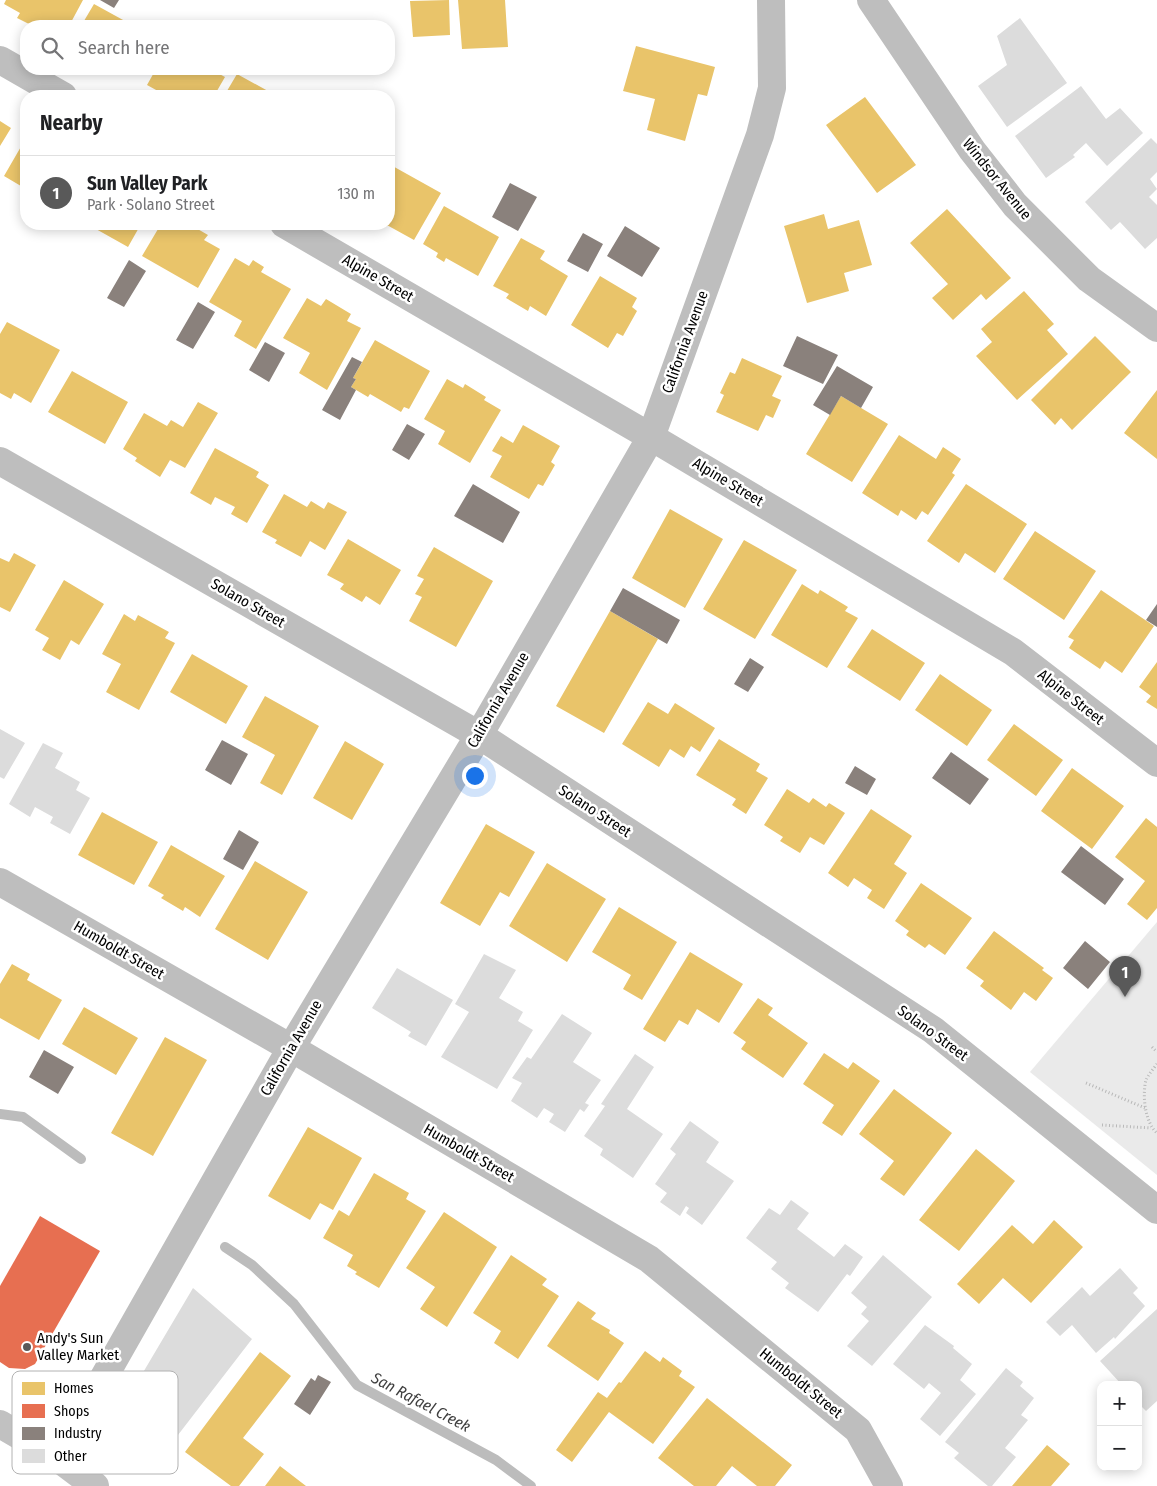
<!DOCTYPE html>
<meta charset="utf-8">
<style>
body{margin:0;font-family:"Fira Sans Condensed",sans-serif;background:#f6f6f6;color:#202124}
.controls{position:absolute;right:15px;bottom:15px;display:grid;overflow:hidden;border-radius:10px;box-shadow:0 2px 12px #0003}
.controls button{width:45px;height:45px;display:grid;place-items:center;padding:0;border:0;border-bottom:1px solid #e0e0e0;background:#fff;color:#202124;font:25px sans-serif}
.you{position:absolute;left:474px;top:775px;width:18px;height:18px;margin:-12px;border:4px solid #fff;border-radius:50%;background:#1a73e8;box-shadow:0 0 0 8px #1a73e833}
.badge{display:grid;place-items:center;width:32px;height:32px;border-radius:50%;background:#595959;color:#fff;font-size:16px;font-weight:700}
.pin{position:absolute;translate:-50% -41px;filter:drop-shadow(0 1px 2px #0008)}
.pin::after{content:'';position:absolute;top:26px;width:18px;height:15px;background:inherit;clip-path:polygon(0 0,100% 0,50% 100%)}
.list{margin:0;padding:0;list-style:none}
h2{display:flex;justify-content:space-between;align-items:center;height:65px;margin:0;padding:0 20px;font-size:21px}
h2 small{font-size:16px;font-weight:400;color:#757577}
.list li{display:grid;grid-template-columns:32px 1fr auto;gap:15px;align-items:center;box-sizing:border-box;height:75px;padding:0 20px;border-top:1px solid #e0e0e0}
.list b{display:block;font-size:19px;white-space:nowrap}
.list p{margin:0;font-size:16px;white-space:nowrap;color:#757577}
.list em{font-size:16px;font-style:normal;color:#757577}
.icon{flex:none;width:28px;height:28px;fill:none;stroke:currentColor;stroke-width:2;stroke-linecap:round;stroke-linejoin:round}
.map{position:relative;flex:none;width:1157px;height:1486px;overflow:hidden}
.search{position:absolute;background:#fff;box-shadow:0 2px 12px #0003;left:20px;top:20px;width:375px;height:55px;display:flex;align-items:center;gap:12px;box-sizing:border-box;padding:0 18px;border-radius:20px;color:#757577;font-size:19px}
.panel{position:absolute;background:#fff;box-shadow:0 2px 12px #0003;left:20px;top:90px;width:375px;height:140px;border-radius:20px}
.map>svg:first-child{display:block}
.green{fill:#eaeaea}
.homes{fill:#e9c46a}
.shops{fill:#e76f51}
.industry{fill:#8a817c}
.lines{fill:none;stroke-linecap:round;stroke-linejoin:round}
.stream{stroke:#bcbcbc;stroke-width:10}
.building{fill:#dcdcdc}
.path{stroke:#b8b8b8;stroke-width:3;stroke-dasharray:1 2.5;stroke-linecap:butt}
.street{stroke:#bebebe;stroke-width:28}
.secondary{stroke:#c1c1c1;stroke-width:28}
.poi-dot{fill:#595959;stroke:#fff;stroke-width:2}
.labels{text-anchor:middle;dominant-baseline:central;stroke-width:5;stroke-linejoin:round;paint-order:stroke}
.street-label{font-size:15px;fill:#000;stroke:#fff}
.poi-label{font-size:15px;fill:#000;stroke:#fff;text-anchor:start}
.water-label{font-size:16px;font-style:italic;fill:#404040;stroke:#fff}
.key{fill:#fff;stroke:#b2b2b2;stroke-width:1}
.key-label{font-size:14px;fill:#000}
</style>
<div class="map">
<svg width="1157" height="1486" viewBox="0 0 1157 1486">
<rect width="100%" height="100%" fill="#fff"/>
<!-- green -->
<path class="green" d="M 1157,922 L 1157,1175 L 1030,1072 Z"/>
<!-- homes -->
<path class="homes" d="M 6,0 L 83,0 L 69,26 L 33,26 L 17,18 L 20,13 L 4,4 Z
M 449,0 L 450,35 L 413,37 L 410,1 Z
M 458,0 L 505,0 L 508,47 L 462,49 Z
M 94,4 L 134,26 L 81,26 Z
M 636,46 L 715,67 L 707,96 L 698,94 L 685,141 L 647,130 L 655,99 L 623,91 Z
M 156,69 L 210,69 L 225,77 L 214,96 L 167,96 L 147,85 Z
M 237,74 L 277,96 L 224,96 Z
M 865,97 L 916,165 L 877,193 L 826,125 Z
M 0,121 L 11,128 L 0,146 Z
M 26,138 L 26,189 L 4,176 Z
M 389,164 L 441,193 L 414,240 L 385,224 L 389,224 Z
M 444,206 L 499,237 L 478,276 L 446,258 L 444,262 L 436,257 L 438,253 L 423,244 Z
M 947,209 L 1011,278 L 986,300 L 981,294 L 953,320 L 932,298 L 948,284 L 910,243 Z
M 824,214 L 828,229 L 859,220 L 872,265 L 844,273 L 849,291 L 807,303 L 784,226 Z
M 87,224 L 141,224 L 128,247 Z
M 161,224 L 176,224 L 182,227 L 184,224 L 189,224 L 208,235 L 204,240 L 220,249 L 198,288 L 142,256 Z
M 521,238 L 545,251 L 540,259 L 568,276 L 546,316 L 530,306 L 528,311 L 506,298 L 509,294 L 493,286 Z
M 235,258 L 249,266 L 253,260 L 264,267 L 261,272 L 291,289 L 256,349 L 234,336 L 242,321 L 209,302 Z
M 600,276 L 637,298 L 632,307 L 637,311 L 623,336 L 617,333 L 608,348 L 571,325 Z
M 1024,291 L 1054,324 L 1047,330 L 1068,354 L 1017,400 L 976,356 L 992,342 L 981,329 Z
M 307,298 L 321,306 L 326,299 L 351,314 L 347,321 L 361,328 L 327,390 L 299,373 L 310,353 L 283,338 Z
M 7,322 L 60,350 L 31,403 L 14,393 L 11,399 L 0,393 L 0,334 Z
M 1095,336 L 1131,372 L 1072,430 L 1061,418 L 1055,425 L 1031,400 Z
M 375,340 L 430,371 L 409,409 L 404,407 L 401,412 L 370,394 L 368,397 L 351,387 L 356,379 L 353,378 Z
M 742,358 L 782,376 L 772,396 L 781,400 L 773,418 L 766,415 L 758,431 L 716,412 L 724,395 L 720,393 L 730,372 L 735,374 Z
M 72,371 L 128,402 L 105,444 L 48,412 Z
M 447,379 L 463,388 L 465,384 L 486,397 L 484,400 L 501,410 L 470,463 L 438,444 L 445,431 L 424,419 Z
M 1157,390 L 1157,459 L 1124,433 Z
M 841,396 L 888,424 L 852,482 L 806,454 Z
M 198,402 L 218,413 L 185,468 L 170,460 L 160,477 L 135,461 L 137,458 L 123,449 L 144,413 L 167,426 L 171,420 L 183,427 Z
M 523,425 L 560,446 L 551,462 L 555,465 L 543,486 L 538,484 L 529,499 L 490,477 L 502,456 L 492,451 L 501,436 L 513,443 Z
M 899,435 L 936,459 L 943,447 L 961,459 L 952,473 L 955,475 L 928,515 L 922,511 L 916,520 L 901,510 L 898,516 L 862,493 Z
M 215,448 L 259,472 L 256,477 L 269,485 L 247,523 L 231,514 L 235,507 L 215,497 L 211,505 L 190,493 Z
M 966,484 L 1027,524 L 995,573 L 965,553 L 959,563 L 927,541 Z
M 284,494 L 307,507 L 311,501 L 324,509 L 328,502 L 347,512 L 325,550 L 310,541 L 301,557 L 275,543 L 277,540 L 262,532 Z
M 670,509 L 723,539 L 685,608 L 632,578 Z
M 1035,531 L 1096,571 L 1064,620 L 1003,579 Z
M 348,539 L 401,570 L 380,605 L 366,596 L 362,602 L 340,589 L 344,584 L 327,575 Z
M 744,540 L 797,570 L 755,639 L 703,609 Z
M 434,547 L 493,581 L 456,647 L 409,621 L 422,597 L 415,594 L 424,579 L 417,576 Z
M 14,553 L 36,565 L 10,612 L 0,607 L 0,558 L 9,562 Z
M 64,580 L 104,604 L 79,645 L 71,640 L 60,660 L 42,650 L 49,638 L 35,630 Z
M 802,584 L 818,594 L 820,590 L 848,607 L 845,611 L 858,618 L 827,668 L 771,635 Z
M 1101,590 L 1154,626 L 1122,673 L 1105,661 L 1100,669 L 1069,648 L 1074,640 L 1068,637 Z
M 610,611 L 658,639 L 604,733 L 556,706 Z
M 124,614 L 135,621 L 138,615 L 169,632 L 165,638 L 175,643 L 139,710 L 106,692 L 121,664 L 102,654 Z
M 872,629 L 925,663 L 900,701 L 847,667 Z
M 192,654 L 248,686 L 226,724 L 170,692 Z
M 1157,662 L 1157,709 L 1146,702 L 1151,696 L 1139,687 Z
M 940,674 L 992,710 L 967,746 L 915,710 Z
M 265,696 L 319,726 L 282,795 L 260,783 L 275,755 L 242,737 Z
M 648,702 L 668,714 L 675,703 L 715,728 L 700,752 L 691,746 L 684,758 L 670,749 L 659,767 L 622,744 Z
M 1014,724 L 1063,760 L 1036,796 L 987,760 Z
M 719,739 L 760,764 L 756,771 L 768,778 L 746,814 L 732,805 L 736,799 L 696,775 Z
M 345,741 L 384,764 L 352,820 L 313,798 Z
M 1072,768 L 1124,806 L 1092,849 L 1041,811 Z
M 787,789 L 809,803 L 813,798 L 826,807 L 829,803 L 845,813 L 824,845 L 810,837 L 800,853 L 780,841 L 783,837 L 764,825 Z
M 871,809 L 912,836 L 894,864 L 907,873 L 884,909 L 867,898 L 872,890 L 854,878 L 848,887 L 828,873 Z
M 102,812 L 158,842 L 134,885 L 78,855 Z
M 1146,818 L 1157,827 L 1157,908 L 1147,920 L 1127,904 L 1145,881 L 1115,857 Z
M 486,824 L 535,852 L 509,897 L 500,892 L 480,926 L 440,903 Z
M 171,845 L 225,876 L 200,917 L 185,907 L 183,911 L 161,898 L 164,895 L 148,886 Z
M 255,861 L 308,892 L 268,960 L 215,929 Z
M 547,863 L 606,899 L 567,962 L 509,926 Z
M 921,883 L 972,918 L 945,955 L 929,944 L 925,948 L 906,935 L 909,931 L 895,921 Z
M 619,907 L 677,942 L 642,1000 L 623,989 L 631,975 L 592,952 Z
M 994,931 L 1044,968 L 1042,970 L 1053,978 L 1036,1001 L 1024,992 L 1011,1010 L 980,986 L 984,981 L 966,968 Z
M 690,952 L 743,984 L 719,1023 L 697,1009 L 688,1025 L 679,1020 L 665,1042 L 643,1029 Z
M 12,964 L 30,974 L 27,980 L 62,1000 L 39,1040 L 0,1018 L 0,984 Z
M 758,998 L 773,1008 L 768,1015 L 808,1043 L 783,1078 L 741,1049 L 746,1042 L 733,1033 Z
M 84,1007 L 138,1038 L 116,1075 L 62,1044 Z
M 165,1037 L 207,1060 L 153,1156 L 111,1133 Z
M 824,1053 L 848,1069 L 853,1062 L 880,1081 L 842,1136 L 822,1123 L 834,1105 L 803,1084 Z
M 894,1089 L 952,1133 L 904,1196 L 880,1179 L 894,1161 L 859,1134 Z
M 308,1127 L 362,1158 L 333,1210 L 320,1203 L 310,1220 L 268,1196 Z
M 976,1149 L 1015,1181 L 959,1251 L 919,1220 Z
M 374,1173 L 409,1193 L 406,1199 L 426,1211 L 379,1288 L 355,1274 L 357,1272 L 347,1266 L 353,1255 L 323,1238 L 339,1210 L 349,1216 Z
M 444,1212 L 497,1247 L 447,1327 L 420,1309 L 435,1287 L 406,1268 Z
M 1054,1220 L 1083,1247 L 1031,1303 L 1003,1278 L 979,1304 L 957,1284 L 1012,1225 L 1033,1244 Z
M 511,1255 L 547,1279 L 542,1285 L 559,1296 L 518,1359 L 494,1343 L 501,1331 L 473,1313 Z
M 578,1301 L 596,1313 L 591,1319 L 610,1330 L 609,1333 L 624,1343 L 598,1381 L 547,1346 Z
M 645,1351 L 660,1362 L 663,1357 L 682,1371 L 679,1376 L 695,1387 L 653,1444 L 609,1412 L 572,1462 L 556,1450 L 598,1392 L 607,1398 L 619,1382 L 621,1383 Z
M 260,1352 L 291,1376 L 243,1438 L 264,1454 L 239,1486 L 231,1486 L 185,1452 Z
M 707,1398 L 792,1465 L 775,1486 L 757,1486 L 732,1466 L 716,1486 L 694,1486 L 658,1458 Z
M 1047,1445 L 1070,1464 L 1051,1486 L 1012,1486 Z
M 280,1466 L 306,1486 L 265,1486 Z"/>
<!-- shops -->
<path class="shops" d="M 40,1216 L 100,1251 L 35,1364 L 25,1369 L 9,1368 L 0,1362 L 0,1286 Z"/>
<!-- industry -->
<path class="industry" d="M 100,0 L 119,0 L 114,8 Z
M 510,183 L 537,197 L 518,231 L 492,217 Z
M 625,226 L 660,248 L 642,277 L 607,256 Z
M 583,233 L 603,244 L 588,272 L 567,261 Z
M 129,260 L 146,271 L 124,307 L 107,298 Z
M 198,302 L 215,312 L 193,349 L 176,340 Z
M 797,336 L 838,355 L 823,384 L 783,366 Z
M 265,342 L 285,353 L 269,382 L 249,370 Z
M 352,357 L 362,362 L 353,378 L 356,379 L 351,387 L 356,390 L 340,420 L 322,410 Z
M 837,366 L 873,387 L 861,408 L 841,396 L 830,415 L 813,405 Z
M 407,424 L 425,434 L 409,460 L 392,450 Z
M 473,484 L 520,512 L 503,543 L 454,516 Z
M 623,588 L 680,620 L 667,644 L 610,611 Z
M 1157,604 L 1157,627 L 1146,620 Z
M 750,658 L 764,667 L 748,692 L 734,684 Z
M 222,740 L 248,754 L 231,785 L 205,770 Z
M 951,752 L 989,779 L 970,805 L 932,778 Z
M 855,766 L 876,779 L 867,795 L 845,783 Z
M 239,830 L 259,842 L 243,870 L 223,859 Z
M 1081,846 L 1124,879 L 1105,905 L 1061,872 Z
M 1085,941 L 1110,962 L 1088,989 L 1063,968 Z
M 44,1050 L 74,1067 L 58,1094 L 29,1077 Z
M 318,1375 L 331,1382 L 310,1415 L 294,1404 L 311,1378 L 315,1381 Z"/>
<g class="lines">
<!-- stream -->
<path class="stream" d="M 0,1114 L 23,1117 L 81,1159
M 225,1247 L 252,1265 L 294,1304 L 357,1385 L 496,1460 L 531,1486"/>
</g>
<!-- building -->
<path class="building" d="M 1020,18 L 1067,83 L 1007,127 L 978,86 L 1007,65 L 997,36 Z
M 1081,86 L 1106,119 L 1120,108 L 1143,133 L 1107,166 L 1086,143 L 1073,155 L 1075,157 L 1046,178 L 1015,136 Z
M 1151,138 L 1157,144 L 1157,172 L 1150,179 L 1157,189 L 1149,197 L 1157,205 L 1157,238 L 1145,249 L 1120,222 L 1111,230 L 1085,202 Z
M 0,729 L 25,743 L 4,779 L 0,777 Z
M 43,743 L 63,753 L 55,768 L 80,782 L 76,790 L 90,798 L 70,834 L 50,823 L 53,817 L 35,807 L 30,817 L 9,804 Z
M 484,954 L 516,970 L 499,998 L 523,1012 L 518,1021 L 533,1030 L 497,1089 L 441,1057 L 469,1012 L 455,1004 Z
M 397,968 L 453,1000 L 426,1046 L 408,1036 L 411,1032 L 372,1008 Z
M 562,1014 L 592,1033 L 573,1062 L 601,1080 L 585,1103 L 589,1105 L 584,1112 L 580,1109 L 565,1132 L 549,1122 L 554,1114 L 544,1108 L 537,1118 L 511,1101 L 522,1083 L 512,1078 L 527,1057 L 531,1059 Z
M 635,1054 L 654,1067 L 627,1109 L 663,1134 L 633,1178 L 600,1155 L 603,1149 L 584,1136 L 605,1106 L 601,1104 Z
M 690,1121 L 719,1142 L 706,1162 L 734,1181 L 702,1225 L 686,1213 L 689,1208 L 686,1206 L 680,1216 L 660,1202 L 667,1193 L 655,1184 L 676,1154 L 670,1149 Z
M 791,1200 L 809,1213 L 797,1229 L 834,1257 L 845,1244 L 863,1257 L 850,1276 L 847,1274 L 818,1312 L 785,1288 L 789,1283 L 771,1269 L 777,1262 L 746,1238 L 769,1208 L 780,1215 Z
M 883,1255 L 932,1297 L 872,1366 L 847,1346 L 869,1321 L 861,1314 L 867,1307 L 851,1293 Z
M 1120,1268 L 1138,1288 L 1133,1293 L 1145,1306 L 1115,1339 L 1114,1337 L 1096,1353 L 1072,1325 L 1060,1336 L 1046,1322 L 1082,1287 L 1090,1296 Z
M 193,1288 L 252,1339 L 151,1470 L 130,1454 L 120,1442 L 117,1421 L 122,1408 Z
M 1157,1309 L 1157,1401 L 1146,1411 L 1138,1403 L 1138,1385 L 1122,1385 L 1100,1361 Z
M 925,1325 L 954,1346 L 953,1348 L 972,1364 L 960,1380 L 976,1394 L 940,1436 L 920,1419 L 941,1393 L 929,1383 L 924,1389 L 893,1364 Z
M 1006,1368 L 1023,1382 L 1020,1386 L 1034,1398 L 1021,1415 L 1028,1420 L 1005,1448 L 1016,1457 L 992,1486 L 988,1486 L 954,1458 L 959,1453 L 945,1442 Z"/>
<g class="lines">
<!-- path -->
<path class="path" d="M 1152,1047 L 1157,1052
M 1157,1064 C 1154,1068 1148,1075 1146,1080 C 1142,1095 1145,1123 1157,1133
M 1086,1083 L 1145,1108
M 1102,1125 L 1151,1128"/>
<!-- street -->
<path class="street" d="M 871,0 L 972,150 L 1015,205 L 1089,279 L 1157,328
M 0,60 L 63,96
M 284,224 L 651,437 L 1013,652 L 1157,763
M 0,461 L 479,735 L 933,1030 L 1157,1210
M 0,882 L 291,1048 L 649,1259 L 858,1430 L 889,1486
M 58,1458 L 291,1048 L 479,735 L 651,437 L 760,135 L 772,88 L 771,0"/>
<!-- secondary -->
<path class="secondary" d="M 0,1424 L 58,1458 L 95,1486"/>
</g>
<!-- markers -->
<circle class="poi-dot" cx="27" cy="1347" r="5"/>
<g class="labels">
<!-- street labels -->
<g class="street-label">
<text transform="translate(997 179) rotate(51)">Windsor Avenue</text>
<text transform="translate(378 278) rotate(30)">Alpine Street</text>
<text transform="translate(685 342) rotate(-70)">California Avenue</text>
<text transform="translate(728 482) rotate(31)">Alpine Street</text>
<text transform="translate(248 603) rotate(30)">Solano Street</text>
<text transform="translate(1071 697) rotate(38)">Alpine Street</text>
<text transform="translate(498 700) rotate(-60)">California Avenue</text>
<text transform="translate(595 811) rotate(33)">Solano Street</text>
<text transform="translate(119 950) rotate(30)">Humboldt Street</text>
<text transform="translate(933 1033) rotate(36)">Solano Street</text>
<text transform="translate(291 1048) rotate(-60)">California Avenue</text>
<text transform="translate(469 1153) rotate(30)">Humboldt Street</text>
<text transform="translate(801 1383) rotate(39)">Humboldt Street</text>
</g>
<!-- poi labels -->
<g class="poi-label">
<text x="37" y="1338">Andy's Sun<tspan x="37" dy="17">Valley Market</tspan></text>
</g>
<!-- water labels -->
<g class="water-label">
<text transform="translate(421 1402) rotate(28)">San Rafael Creek</text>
</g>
</g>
<!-- legend -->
<rect x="12" y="1371" width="166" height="103" rx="8" class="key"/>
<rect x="22" y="1382" width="23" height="13" fill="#e9c46a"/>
<rect x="22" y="1404" width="23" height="14" fill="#e76f51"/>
<rect x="22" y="1427" width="23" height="13" fill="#8a817c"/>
<rect x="22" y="1449" width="23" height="14" fill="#dcdcdc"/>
<g class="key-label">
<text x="54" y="1393">Homes</text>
<text x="54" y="1416">Shops</text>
<text x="54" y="1438">Industry</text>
<text x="54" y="1461">Other</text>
</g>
</svg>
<div class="controls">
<button>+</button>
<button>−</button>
</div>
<div class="you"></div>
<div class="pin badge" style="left:1125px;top:997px">1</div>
<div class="search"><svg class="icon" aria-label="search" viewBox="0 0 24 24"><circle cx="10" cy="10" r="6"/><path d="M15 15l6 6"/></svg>Search here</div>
<section class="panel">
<h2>Nearby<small></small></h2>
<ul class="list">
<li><span class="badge">1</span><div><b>Sun Valley Park</b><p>Park · Solano Street</p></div><em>130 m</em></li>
</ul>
</section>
</div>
